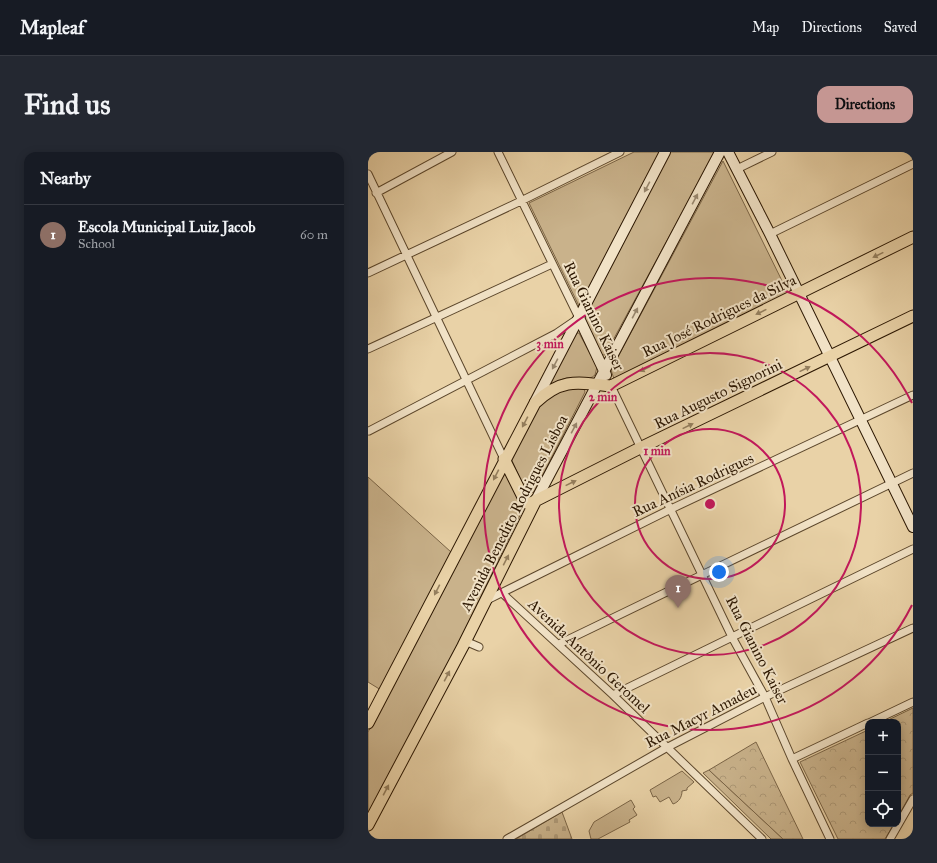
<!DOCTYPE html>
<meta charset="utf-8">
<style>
body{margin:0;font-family:"IM FELL Great Primer",serif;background:#242831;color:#f1f3f6}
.controls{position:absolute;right:12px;bottom:12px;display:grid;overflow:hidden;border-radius:8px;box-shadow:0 2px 10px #0003}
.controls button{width:36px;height:36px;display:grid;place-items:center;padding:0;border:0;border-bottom:1px solid #363941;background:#171b24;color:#f1f3f6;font:20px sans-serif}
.you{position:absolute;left:351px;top:420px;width:14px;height:14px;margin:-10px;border:3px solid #fff;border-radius:50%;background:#1a73e8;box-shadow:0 0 0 6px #1a73e833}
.badge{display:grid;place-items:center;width:26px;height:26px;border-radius:50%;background:#c59692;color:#fff;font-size:13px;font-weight:700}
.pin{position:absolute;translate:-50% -33px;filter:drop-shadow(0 1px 2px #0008)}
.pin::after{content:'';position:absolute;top:21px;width:14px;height:12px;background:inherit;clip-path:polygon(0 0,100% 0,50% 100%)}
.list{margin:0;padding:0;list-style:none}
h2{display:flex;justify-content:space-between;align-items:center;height:52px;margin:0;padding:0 16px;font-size:17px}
h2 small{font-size:13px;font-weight:400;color:#9ea1a6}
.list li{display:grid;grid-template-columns:26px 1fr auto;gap:12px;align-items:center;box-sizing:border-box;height:60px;padding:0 16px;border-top:1px solid #363941}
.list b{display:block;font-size:15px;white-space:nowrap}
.list p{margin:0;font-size:13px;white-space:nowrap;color:#9ea1a6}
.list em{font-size:13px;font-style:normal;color:#9ea1a6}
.icon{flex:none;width:22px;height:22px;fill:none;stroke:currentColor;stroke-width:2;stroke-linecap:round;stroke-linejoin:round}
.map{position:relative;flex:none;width:545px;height:687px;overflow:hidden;border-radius:12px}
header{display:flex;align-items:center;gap:24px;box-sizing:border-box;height:56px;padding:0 20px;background:#171b24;border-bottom:1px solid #363941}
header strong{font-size:19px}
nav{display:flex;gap:22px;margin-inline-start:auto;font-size:14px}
.intro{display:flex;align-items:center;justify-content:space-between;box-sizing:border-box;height:96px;padding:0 24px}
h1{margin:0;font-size:28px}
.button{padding:10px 18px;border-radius:12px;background:#c59692;color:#111;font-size:14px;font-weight:700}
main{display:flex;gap:24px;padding:0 24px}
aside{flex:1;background:#171b24;border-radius:12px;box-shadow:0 2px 10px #0003}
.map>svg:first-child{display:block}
.grass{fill:#c9b28b;stroke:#7a6446}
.forest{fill:url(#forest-crowns);stroke:#7a6446}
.cemetery{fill:url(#cemetery-stones);stroke:#7a6446}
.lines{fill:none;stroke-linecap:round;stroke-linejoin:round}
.street-casing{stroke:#5b462b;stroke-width:9}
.secondary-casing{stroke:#2c1702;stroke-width:12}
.primary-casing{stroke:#2c1702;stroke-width:13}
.street{stroke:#f1e2c6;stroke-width:7}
.secondary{stroke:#f1e2c6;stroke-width:10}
.primary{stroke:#e9d2a7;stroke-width:11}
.oneway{fill:#98876e}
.oneway2{fill:#947e5d}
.ring{fill:none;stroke:#c2185b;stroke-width:2}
.labels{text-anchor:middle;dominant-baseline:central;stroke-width:4;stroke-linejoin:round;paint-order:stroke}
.street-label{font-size:15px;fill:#2c1702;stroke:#f1e2c6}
.centre{fill:#c2185b;stroke:#f1e2c6;stroke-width:2}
.ring-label{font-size:12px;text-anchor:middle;font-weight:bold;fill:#c2185b;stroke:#f1e2c6;stroke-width:4;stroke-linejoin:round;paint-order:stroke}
</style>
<header>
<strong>Mapleaf</strong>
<nav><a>Map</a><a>Directions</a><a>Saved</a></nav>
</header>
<div class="intro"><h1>Find us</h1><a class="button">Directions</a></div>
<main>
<aside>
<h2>Nearby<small></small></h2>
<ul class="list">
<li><span class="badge" style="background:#8d6e63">1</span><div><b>Escola Municipal Luiz Jacob</b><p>School</p></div><em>60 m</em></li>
</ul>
</aside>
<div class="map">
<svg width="545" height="687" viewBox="0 0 545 687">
<defs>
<pattern id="forest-crowns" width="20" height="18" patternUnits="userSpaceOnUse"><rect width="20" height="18" fill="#c9b28b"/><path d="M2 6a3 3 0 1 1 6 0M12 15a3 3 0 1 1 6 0" fill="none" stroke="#ad9876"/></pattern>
<pattern id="cemetery-stones" width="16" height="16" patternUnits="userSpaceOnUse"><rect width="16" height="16" fill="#c9b28b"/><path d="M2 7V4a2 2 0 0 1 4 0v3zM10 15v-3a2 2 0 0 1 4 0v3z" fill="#ad9876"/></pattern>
</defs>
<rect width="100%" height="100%" fill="#e9d2a7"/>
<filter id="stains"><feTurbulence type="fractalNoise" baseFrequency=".005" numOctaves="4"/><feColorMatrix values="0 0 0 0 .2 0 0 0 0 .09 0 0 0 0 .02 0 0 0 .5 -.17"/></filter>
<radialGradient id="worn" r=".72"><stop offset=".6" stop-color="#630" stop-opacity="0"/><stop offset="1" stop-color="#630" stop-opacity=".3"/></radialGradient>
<!-- grass -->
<path class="grass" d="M 266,0 L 292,0 L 211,154 L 161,51 Z
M 300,0 L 347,0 L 237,203 L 234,203 L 231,200 L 216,167 Z
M 355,9 L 420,141 L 246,227 L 243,218 Z
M 209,181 L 211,181 L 229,215 L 227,223 C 220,230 208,225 199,226 C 192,227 186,232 180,233 L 205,183 Z
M 216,236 L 217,240 L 166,340 L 159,342 L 141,302 L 174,251 L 184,241 L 197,237 Z
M 136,318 L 156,355 L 91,490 L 0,664 L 0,580 L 128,328 Z
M 0,325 L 83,400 L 13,538 L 0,530 Z
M 341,618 L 415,687 L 403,687 L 335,621 Z
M 314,619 L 326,630 L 319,636 L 319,638 L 314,639 C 314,645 311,650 305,652 L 301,645 L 292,650 L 288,644 L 285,645 L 282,638 Z
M 263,648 L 267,655 L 265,657 L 269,663 L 261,668 L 262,670 L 230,687 L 223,687 L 221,679 L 226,670 Z"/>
<!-- forest -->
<path class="forest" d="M 545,556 L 545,641 L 542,643 L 530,665 L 530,570 L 516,570 Z
M 500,578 L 500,672 L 526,672 L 517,687 L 470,687 L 432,610 Z
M 388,590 L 435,687 L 415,687 L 341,618 Z"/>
<!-- cemetery -->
<path class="cemetery" d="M 194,660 L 204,687 L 148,687 Z"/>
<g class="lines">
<!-- street casing -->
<g class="street-casing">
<path id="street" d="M 369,17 L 404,0
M 0,22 L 136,307
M 8,41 L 84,0
M 402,82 L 545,12
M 0,121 L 153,49 L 252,0
M 0,197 L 184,112
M 243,234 L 364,485 L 397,545 L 424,607 L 462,687
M 1,279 L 189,181 L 211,166 L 130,0
M 134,441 L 245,543 L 394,687
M 117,449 L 303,357 L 545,243
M 97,489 L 111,495
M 191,492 L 545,321
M 245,543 L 545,397
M 503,570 L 545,550
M 424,607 L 500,571
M 139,687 L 298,596 L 397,545 L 545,476
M 522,687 L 545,647"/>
</g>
<!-- secondary casing -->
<g class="secondary-casing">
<path id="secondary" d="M 360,0 L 402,82 L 545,375
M 211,166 L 238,223
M 167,250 L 297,0
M 168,348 L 352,0"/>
</g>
<!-- primary casing -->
<g class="primary-casing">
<path id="primary" d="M 136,307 L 158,351 L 163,351 L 272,296 L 545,164
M 0,571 L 167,251 C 193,226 209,230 243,234 L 545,85
M 0,673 L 95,494 L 168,348"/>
</g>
<!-- street -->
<use href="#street" class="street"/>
<!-- secondary -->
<use href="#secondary" class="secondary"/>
<!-- primary -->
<use href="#primary" class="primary"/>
</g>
<!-- one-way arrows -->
<defs><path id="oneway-solid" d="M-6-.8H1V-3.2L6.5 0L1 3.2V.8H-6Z"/></defs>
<g class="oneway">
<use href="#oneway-solid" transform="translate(279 35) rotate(118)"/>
<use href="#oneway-solid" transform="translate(327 47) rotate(-62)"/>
<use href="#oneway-solid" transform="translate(267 161) rotate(-62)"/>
<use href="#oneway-solid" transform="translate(187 212) rotate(118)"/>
<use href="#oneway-solid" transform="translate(206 276) rotate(-62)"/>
</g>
<g class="oneway2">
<use href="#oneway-solid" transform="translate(510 103) rotate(154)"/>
<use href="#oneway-solid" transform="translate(393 160) rotate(154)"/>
<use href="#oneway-solid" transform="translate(277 217) rotate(154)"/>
<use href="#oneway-solid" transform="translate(437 217) rotate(-26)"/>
<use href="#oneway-solid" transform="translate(157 270) rotate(118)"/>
<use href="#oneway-solid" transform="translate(320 274) rotate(-26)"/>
<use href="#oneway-solid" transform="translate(128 323) rotate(117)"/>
<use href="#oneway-solid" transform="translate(203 331) rotate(-26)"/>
<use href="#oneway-solid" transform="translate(138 408) rotate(-63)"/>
<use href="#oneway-solid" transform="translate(69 438) rotate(117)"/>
<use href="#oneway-solid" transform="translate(79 524) rotate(-62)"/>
<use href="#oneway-solid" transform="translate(18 638) rotate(-62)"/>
</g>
<!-- distance rings -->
<g class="ring">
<circle cx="342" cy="352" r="75"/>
<circle cx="342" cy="352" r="151"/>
<path d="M544 453A226 226 0 1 1 544 251"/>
</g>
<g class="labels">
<!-- street labels -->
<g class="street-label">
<text transform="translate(226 164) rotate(64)">Rua Gianino Kaiser</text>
<text transform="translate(351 164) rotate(-26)">Rua José Rodrigues da Silva</text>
<text transform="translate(350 242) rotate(-26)">Rua Augusto Signorini</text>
<text transform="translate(325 333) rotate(-25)">Rua Anísia Rodrigues</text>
<text transform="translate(146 361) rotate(-63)">Avenida Benedito Rodrigues Lisboa</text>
<text transform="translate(389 498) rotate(63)">Rua Gianino Kaiser</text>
<text transform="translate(221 504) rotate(43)">Avenida Antônio Geromel</text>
<text transform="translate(333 564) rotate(-27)">Rua Macyr Amadeu</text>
</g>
</g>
<circle cx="342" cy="352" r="6" class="centre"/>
<g class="ring-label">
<text x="182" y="196">3 min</text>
<text x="235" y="249">2 min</text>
<text x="289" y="303">1 min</text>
</g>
<rect width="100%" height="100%" filter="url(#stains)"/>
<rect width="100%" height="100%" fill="url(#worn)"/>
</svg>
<div class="controls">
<button>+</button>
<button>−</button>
<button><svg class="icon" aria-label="locate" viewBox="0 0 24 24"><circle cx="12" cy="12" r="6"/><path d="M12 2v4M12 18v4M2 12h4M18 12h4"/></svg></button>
</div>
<div class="you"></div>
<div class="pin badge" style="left:310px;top:456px;background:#8d6e63">1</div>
</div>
</main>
